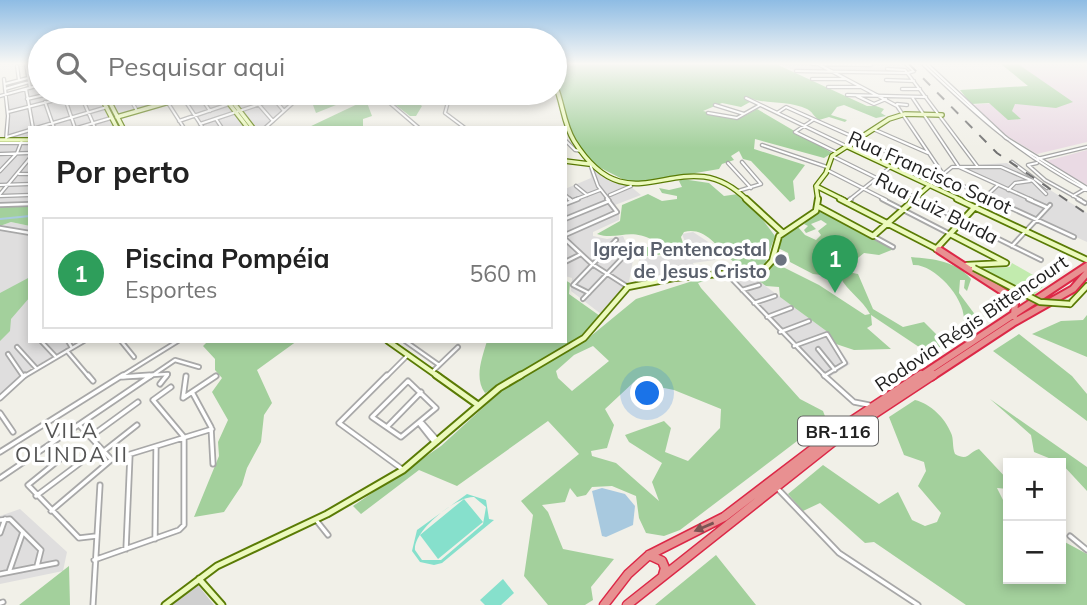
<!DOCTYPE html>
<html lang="pt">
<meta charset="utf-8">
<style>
body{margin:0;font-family:Mulish,sans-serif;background:#f2f2f2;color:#222}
.controls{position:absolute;right:21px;bottom:21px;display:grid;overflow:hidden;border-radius:0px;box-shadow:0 4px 10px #0003}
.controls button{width:63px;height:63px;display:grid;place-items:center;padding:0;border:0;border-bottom:2px solid #e0e0e0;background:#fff;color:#222;font:35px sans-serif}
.you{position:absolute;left:648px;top:394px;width:24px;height:24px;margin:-18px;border:5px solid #fff;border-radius:50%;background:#1a73e8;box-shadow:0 0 0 10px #1a73e833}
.badge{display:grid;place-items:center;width:46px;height:46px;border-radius:50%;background:#d22400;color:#fff;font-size:23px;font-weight:700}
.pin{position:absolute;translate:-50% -58px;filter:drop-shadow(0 2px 4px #0008)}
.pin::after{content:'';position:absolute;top:37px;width:24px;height:21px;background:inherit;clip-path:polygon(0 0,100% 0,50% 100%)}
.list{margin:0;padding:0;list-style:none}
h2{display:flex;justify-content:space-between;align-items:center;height:91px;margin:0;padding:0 28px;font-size:30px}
h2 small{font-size:23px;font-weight:400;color:#767676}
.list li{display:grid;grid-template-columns:46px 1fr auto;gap:21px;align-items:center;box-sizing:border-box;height:112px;margin:0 14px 14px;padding:0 14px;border:2px solid #e0e0e0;border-radius:0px}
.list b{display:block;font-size:26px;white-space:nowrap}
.list p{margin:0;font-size:23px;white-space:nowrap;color:#767676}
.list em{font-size:23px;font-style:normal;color:#767676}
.icon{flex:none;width:38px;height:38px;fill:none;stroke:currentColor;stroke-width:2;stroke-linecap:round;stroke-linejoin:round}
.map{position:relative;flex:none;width:1087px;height:605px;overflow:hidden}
.search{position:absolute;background:#fff;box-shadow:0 4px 10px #0003;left:28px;top:28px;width:539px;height:77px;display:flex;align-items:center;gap:18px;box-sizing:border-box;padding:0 24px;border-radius:38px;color:#767676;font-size:26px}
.panel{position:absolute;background:#fff;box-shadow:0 4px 10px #0003;left:28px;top:126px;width:539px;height:217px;border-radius:0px}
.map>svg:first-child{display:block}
.residential{fill:#dfdede}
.industrial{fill:#eadae4}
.religious{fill:#cfcfcf}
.grass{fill:#c2ebae}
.forest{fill:#a3d09c;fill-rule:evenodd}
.pitch{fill:#86e0cc;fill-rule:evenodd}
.water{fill:#a8c9df}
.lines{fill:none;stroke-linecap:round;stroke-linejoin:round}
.stream{stroke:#a8c9df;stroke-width:2}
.street-far2-casing{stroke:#a8a8a8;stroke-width:4.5}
.street-far1-casing{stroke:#a8a8a8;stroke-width:6}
.street-casing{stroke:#a8a8a8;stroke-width:7}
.secondary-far2-casing{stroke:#5a7b05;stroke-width:6}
.secondary-far1-casing{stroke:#5a7b05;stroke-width:8}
.secondary-casing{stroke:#5a7b05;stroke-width:9}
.highway-far1-casing{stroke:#dc2847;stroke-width:10}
.highway-casing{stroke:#dc2847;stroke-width:11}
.street-far2{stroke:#fff;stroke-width:2}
.street-far1{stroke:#fff;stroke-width:2.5}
.street{stroke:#fff;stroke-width:3.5}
.secondary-far2{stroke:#ecfabd;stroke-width:3.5}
.secondary-far1{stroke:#ecfabd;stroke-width:4.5}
.secondary{stroke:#ecfabd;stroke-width:5}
.highway-far1{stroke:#e89091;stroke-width:6}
.highway{stroke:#e89091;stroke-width:8}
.rail{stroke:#6f6f6f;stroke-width:2;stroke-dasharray:10 10;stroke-linecap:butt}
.secondary-bridge-casing{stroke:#5a7b05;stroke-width:8;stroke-linecap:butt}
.secondary-bridge{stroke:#ecfabd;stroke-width:4.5}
.oneway{fill:#7b5353}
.worship-dot{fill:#6b7280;stroke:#fff;stroke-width:2.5}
.labels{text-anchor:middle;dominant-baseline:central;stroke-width:7;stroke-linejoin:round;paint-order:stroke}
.shield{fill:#fff;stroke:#646464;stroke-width:2}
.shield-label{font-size:18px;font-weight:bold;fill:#212121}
.street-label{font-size:19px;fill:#212121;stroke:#fff}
.worship-label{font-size:19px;font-weight:bold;fill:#5b616d;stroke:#fff;text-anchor:end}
.neighbourhood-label{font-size:21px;letter-spacing:2px;fill:#545454;stroke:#fff}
</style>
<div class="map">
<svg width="1087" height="605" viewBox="0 0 1087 605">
<rect width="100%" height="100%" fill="#f1f0e8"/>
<!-- residential -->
<path class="residential" d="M 777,64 L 898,64 L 909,73 L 794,70 Z
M 40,85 L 40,93 L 81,93 L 57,100 L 98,93 L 115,128 L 30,128 L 30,139 L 7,140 L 9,95 Z
M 107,93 L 198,93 L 119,116 Z
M 202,93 L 220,93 L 246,128 L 205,128 L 185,98 Z
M 228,93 L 303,93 L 263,128 L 257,128 Z
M 0,144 L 30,144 L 30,203 L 0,203 L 0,195 L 9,184 L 0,184 Z
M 1007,163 L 1087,213 L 1087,242 L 986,196 L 998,185 L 959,166 Z
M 589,165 L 630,186 L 641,195 L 615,205 L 619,212 L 619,220 L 593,232 L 593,236 L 607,239 L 623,236 L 633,260 L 629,282 L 601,314 L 571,291 L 572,278 L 565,276 L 565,189 L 591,178 Z
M 11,222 L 30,226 L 30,341 L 81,341 L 21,374 L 0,395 L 0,226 Z
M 693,232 L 719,249 L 720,252 L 713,253 L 715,260 L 693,263 L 695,271 L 642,277 L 639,258 L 683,254 L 687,247 L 682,234 Z
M 749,274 L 829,333 L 850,364 L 828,378 L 732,275 Z
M 20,509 L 67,552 L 63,571 L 0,584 L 0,516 Z"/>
<!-- industrial -->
<path class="industrial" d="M 1014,64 L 1087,64 L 1087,142 L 1037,154 L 996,129 L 971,105 L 1064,97 Z
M 1087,150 L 1087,185 L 1043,162 Z"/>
<!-- religious -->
<path class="religious" d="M 198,585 L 214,605 L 172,605 L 182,597 Z"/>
<!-- grass -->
<path class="grass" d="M 1012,263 L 1047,283 L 1033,296 L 981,269 L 1010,267 Z"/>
<!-- forest -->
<path class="forest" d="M 564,64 L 776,64 L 867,106 L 876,106 L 884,109 L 881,113 L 886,116 L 876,118 L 844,105 L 837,107 L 831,115 L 847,120 L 845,122 L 829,117 L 819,120 C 814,117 812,111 807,109 C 787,100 766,105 746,97 L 750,102 L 741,107 L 722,103 L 703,111 L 739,119 L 757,109 L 832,153 L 824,158 L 755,139 L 754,149 L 805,165 L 793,181 L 795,199 L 790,202 L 751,161 L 743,159 L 739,151 L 731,156 L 734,160 L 722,164 L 719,169 L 632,184 L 591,163 L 566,126 L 555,84 L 555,68 Z
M 1001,64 L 1018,64 L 1073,102 L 1056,108 L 1015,104 L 1012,111 L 1021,119 L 1008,120 L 989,103 L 971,104 L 960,90 L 1028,86 Z
M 321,93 L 366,93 L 316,113 L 313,105 L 315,97 Z
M 390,93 L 436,93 L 411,97 L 422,106 L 416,116 L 410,116 L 384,96 Z
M 366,100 L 372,116 L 363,119 L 363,128 L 307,128 Z
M 682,179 L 709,183 L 724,196 L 738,194 L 751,204 L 775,236 L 764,267 C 729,283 718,223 684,232 L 681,237 L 684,246 L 682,252 L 639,257 L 634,255 L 635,247 L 651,247 L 653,240 C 628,227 618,241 597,234 L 620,221 L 622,205 L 648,194 L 662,201 L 677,199 L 677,196 L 662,193 L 659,188 L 669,190 L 682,187 L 679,181 Z
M 30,205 L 30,226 L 11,222 L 0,226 L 0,207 Z
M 821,209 L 894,249 L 879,255 L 864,253 L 853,262 L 849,255 L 818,256 L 820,265 L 843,263 L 848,272 L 858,274 L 873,309 L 903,327 L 924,322 L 946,344 L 928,353 L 871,315 L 872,325 L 867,328 L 891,349 L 854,350 L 836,344 L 829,333 L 780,297 L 779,287 L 766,286 L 749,274 L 763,272 L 773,262 L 819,285 L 865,315 L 870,314 C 862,299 848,292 840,277 L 813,274 L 790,262 L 788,253 L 778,248 L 779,240 L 798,227 L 805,235 L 816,240 L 821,235 L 818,231 L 827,224 L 821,220 L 811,224 L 816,229 L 806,233 L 804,230 L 808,226 L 804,224 Z
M 911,257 C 934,259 956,261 971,279 L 967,291 L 964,288 L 965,280 L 960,280 L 959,293 L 979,320 L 966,331 L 961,330 C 975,308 936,263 913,265 Z
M 30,277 L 30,297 L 11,319 L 10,331 L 0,341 L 0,293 Z
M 702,278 L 704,281 L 698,283 L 701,288 L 800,399 L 823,411 L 826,419 L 680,530 L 664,536 L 646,533 L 639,518 L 636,496 L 612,486 L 592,487 L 586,495 L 577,497 L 570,488 L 565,502 L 542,505 L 548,512 L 563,549 L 614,559 L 591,587 L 593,600 L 585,605 L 548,605 L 524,576 L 533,515 L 521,501 L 579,454 L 548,421 L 457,486 L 419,470 L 361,514 L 353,506 L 441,446 L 509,384 L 586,340 L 636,299 ZM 593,346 L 609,361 L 572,391 L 558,378 L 556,371 L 574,355 ZM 634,382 L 674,390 L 721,409 L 720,428 L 688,461 L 665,452 L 671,428 L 664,421 L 625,435 L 629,442 L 662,463 L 652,482 L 659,501 L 616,463 L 592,456 L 591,451 L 607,448 L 614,425 L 605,409 Z
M 565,280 L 570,283 L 569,294 L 600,316 L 583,338 L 485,393 C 474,378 482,358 487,341 L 565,341 Z
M 1087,315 L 1087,357 L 1032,334 L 1061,321 L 1083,320 Z
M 1019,334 L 1072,376 L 1087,394 L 1087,421 L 993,351 Z
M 208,341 L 297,341 L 257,370 L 272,403 L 264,415 L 261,442 L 247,468 L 242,485 L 224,512 L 194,517 L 219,456 L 218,442 L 228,420 L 212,392 L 222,378 L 215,370 L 215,359 L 203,346 Z
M 990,399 L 1087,467 L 1087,491 L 1061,463 L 1034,452 L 1031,435 Z
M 915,400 C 931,404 945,418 951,433 C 954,439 952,447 955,454 C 969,462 968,452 979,449 L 1008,480 L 1008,489 L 997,488 L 1008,510 L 1008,579 L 1061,579 L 1061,540 L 1087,554 L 1087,605 L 966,605 L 874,542 L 865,543 L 820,503 L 803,511 L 788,494 L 823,465 L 879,504 L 898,492 L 912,520 L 925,526 L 937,522 L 941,513 L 918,486 L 926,471 L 924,462 L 904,455 L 889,417 Z
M 716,555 L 756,605 L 655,605 L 661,600 Z
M 69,566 L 70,605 L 19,605 Z"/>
<!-- pitch -->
<path class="pitch" d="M 467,494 L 486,500 L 489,519 L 494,520 L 442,563 L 434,565 L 420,562 L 412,551 L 417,530 ZM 474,497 L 486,507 L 483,524 L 441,560 L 422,560 L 415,550 C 413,531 456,496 474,497 Z
M 464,499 L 483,522 L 438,559 L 420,535 Z
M 503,579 L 514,593 L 501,605 L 485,605 L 480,600 Z"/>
<!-- water -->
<path class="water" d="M 602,488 L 625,494 L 635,506 L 633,525 L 606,537 L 602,536 L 592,491 Z"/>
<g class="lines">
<!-- stream -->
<path class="stream" d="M 0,219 L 30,216"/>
<!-- street-far2 casing -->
<g class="street-far2-casing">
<path id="street-far2" d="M 26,64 L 30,88
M 37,64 L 40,76
M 812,64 L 871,65
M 818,64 L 897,106 L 943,174
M 906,64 L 914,71 L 908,73
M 923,64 C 979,117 1018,153 1087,190
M 927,64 L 1006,138 L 1087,188
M 555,65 L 558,64
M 17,66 L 19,80
M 887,69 L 905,70 L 978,167
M 796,71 L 908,73
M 4,79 L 8,116 L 6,140
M 812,79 L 845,79
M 886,80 L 914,81
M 5,84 L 28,78
M 828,87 L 860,87
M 5,89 L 29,82
M 26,89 L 33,128
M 902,89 L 920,89
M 63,93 L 75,128
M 80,93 L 95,128
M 127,93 L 137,111
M 180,93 L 203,128
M 198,93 L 210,111
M 269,93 L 284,111
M 289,93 L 296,100
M 847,95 L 926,97
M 0,96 L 40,85
M 857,96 L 874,104 L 886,99
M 912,97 L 959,167 L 1032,200
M 384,98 L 419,128
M 746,98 L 846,146
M 27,99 L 53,93
M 521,99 L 547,93
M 45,102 L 54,128
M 110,102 L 140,93
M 448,102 L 445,113 L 465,128
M 132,103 L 165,93
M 168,103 L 184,128
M 234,103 L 266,93
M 897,104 L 907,105
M 259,105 L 273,121
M 715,105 L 744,114
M 8,112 L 83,93
M 708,113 L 737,118 L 760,105
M 777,113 L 786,107 L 995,200
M 216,119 L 222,128
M 813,120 L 795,132 L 836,152
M 179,121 L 229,104
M 200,124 L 275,99
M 36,128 L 107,107
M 77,128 L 111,118
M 265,128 L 304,93
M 873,129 L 928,153
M 7,137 L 30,130
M 565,140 L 575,150 L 581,151
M 0,143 L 30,143
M 762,145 L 827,167
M 0,154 L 30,153
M 832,156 L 921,200
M 1037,159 L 1087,147
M 1012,162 L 1047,188
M 728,163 L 751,188
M 1037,163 L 1028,165 L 1045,180 L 1081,200
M 590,164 L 598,186 L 609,200
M 827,170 L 886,200
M 0,171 L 17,153 L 22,140
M 19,174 L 30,174
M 0,185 L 30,184
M 576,186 L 587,195
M 929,186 L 952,167 L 1001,167 L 1033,181 L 1046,194
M 1008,190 L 1015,183 L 1030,181
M 738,191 L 761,184 L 742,162
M 0,194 L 30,158
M 565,195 L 571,200
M 610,195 L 631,186
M 0,196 L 30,195
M 1073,196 L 1085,189
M 574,200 L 600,190
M 849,200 L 902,158
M 982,200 L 998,185"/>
</g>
<!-- street-far1 casing -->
<g class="street-far1-casing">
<path id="street-far1" d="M 569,199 L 572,201
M 882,199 L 950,234
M 918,199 L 1041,260
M 992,199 L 1074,237
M 1028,199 L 1046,207
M 1078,199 L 1085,203
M 847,202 L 851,199
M 565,204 L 578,199
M 0,205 L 30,204
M 975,207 L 984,199
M 565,219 L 609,201
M 0,228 L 30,233
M 565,235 L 617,212 L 607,199
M 873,236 L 893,247
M 565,239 L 592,264 L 628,287
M 1012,246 L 1050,205
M 565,262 L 581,254
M 727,274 L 826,377
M 742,290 L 759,285
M 589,293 L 573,285 L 616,240
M 583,299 L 627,253
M 754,303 L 775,296
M 767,317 L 791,308
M 780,332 L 809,321
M 41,341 L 56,357
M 68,341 L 72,348
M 121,341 L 134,357
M 405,341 L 439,365
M 794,346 L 827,334 L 845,363 L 824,376
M 17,347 L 36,368
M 818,349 L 835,370
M 67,351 L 89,377
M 8,354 L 23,376
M 432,372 L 458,347
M 23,377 L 84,341
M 120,377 L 178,341
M 123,377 L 168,374 L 166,377
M 150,377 L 175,360 L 199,367
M 386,377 L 408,355"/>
</g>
<!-- street casing -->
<g class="street-casing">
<path id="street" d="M 88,375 L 93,381
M 387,375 L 339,423 L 402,469
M 824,375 L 854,402 L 869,405
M 186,376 L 183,398 L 216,376
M 122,377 L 150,375
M 408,381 L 436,408 L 401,437 L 372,417 Z
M 160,384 L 167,375
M 192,392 L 211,427 L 213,464
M 0,398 L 25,375
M 0,413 L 13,432
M 419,423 L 434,442
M 422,423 L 438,441
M 80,426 L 111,459
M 387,427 L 421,392
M 90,437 L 138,402
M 70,451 L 28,485 L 79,538 L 96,536
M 104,451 L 137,425
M 0,452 L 123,375
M 0,478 L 152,375
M 778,489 L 839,553 L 918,605
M 36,496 L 80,463
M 51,511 L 111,460 L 212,429
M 0,520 L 10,519 L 41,550 L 37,566
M 316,520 L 328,535
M 0,533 L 5,519
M 1070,536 L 1087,550
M 155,539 L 156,448
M 126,549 L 130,455
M 94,560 L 179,530 L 184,525 L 184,437 L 153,400 L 171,387
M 9,572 L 23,532
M 0,574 L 56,563
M 0,603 L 3,602
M 93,605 L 100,485"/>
</g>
<!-- secondary-far2 casing -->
<g class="secondary-far2-casing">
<path id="secondary-far2" d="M 555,85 C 563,103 563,123 574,141 C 632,234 682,135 747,200
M 99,93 L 117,128
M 105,93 L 123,128
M 221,93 L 248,128
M 226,93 L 253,128
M 117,117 L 200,93
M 0,140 L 30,140
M 846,146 L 961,200
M 565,161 L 589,164
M 816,186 L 844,200
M 818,200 L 816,186 L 826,173 L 832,156 L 889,119 L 905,114 L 942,115
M 913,200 L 929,186"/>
</g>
<!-- secondary-far1 casing -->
<g class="secondary-far1-casing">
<path id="secondary-far1" d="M 746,199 L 783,233
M 840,199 L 939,250
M 957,199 L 1087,260
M 819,207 L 873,236 L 915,199
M 950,234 L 1006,263 L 967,265
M 936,249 L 974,208
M 1070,304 L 1087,286
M 388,341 L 439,377
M 518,377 L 584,338 L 628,287 L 674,278 L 764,270 L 772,261 L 779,236 L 816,211 L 818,199"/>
</g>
<!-- secondary casing -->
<g class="secondary-casing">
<path id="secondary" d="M 436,375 L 478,405
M 199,579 L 222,605
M 165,605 L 217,566 L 327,514 L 403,470 L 499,388 L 521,375"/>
</g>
<!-- highway-far1 casing -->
<g class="highway-far1-casing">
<path id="highway-far1" d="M 939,250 L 1010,296 L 1015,303 L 1014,316
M 919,377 L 1087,266
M 931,377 L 1013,323 L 1073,289 L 1087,273"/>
</g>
<!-- highway casing -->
<g class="highway-casing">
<path id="highway" d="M 649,555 L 662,561 L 665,568 L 663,575
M 604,605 L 628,574 L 649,555 L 724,517 L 838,430 L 921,375
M 627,605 L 839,437 L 933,375"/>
</g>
<!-- street-far2 -->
<use href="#street-far2" class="street-far2"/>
<!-- street-far1 -->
<use href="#street-far1" class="street-far1"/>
<!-- street -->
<use href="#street" class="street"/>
<!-- secondary-far2 -->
<use href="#secondary-far2" class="secondary-far2"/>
<!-- secondary-far1 -->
<use href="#secondary-far1" class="secondary-far1"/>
<!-- secondary -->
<use href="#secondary" class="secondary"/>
<!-- highway-far1 -->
<use href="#highway-far1" class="highway-far1"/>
<!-- highway -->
<use href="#highway" class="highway"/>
<!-- rail -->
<path class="rail" d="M 909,64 L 997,153 L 1087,214"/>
<!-- secondary-bridge casing -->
<g class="secondary-bridge-casing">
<path id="secondary-bridge" d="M 974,268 L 1040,302 L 1070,304"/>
</g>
<!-- secondary-bridge -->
<use href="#secondary-bridge" class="secondary-bridge"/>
</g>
<!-- one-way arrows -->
<defs><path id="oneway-solid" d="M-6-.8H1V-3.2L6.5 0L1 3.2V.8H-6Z" transform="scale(1.75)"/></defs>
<use class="oneway" href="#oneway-solid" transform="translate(704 527) rotate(157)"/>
<!-- sky -->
<linearGradient id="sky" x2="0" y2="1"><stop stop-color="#8ebce4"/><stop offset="0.43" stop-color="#f9f8f5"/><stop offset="1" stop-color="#f9f8f5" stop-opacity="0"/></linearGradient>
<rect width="1087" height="148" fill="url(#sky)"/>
<!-- markers -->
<circle class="worship-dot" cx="781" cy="260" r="7"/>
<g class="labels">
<!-- shield labels -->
<rect class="shield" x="798" y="416.5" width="80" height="29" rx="5"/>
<g class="shield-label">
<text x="838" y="431">BR-116</text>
</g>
<!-- street labels -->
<g class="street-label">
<text transform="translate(930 172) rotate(24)">Rua Francisco Sarot</text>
<text transform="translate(937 208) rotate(27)">Rua Luiz Burda</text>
<text transform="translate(971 323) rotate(-34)">Rodovia Régis Bittencourt</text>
</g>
<!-- worship labels -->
<g class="worship-label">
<text x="767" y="249">Igreja Pentencostal<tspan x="767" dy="22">de Jesus Cristo</tspan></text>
</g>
<!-- neighbourhood labels -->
<g class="neighbourhood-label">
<text x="72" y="430">VILA<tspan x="72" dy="24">OLINDA II</tspan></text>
</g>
</g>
</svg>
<div class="controls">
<button>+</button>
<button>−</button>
</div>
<div class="you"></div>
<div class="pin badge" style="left:835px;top:293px;background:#2e9e5b">1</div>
<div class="search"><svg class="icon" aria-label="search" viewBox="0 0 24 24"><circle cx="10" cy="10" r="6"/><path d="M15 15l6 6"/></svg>Pesquisar aqui</div>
<section class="panel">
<h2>Por perto<small></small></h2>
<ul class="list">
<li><span class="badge" style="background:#2e9e5b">1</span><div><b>Piscina Pompéia</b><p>Esportes</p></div><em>560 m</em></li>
</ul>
</section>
</div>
